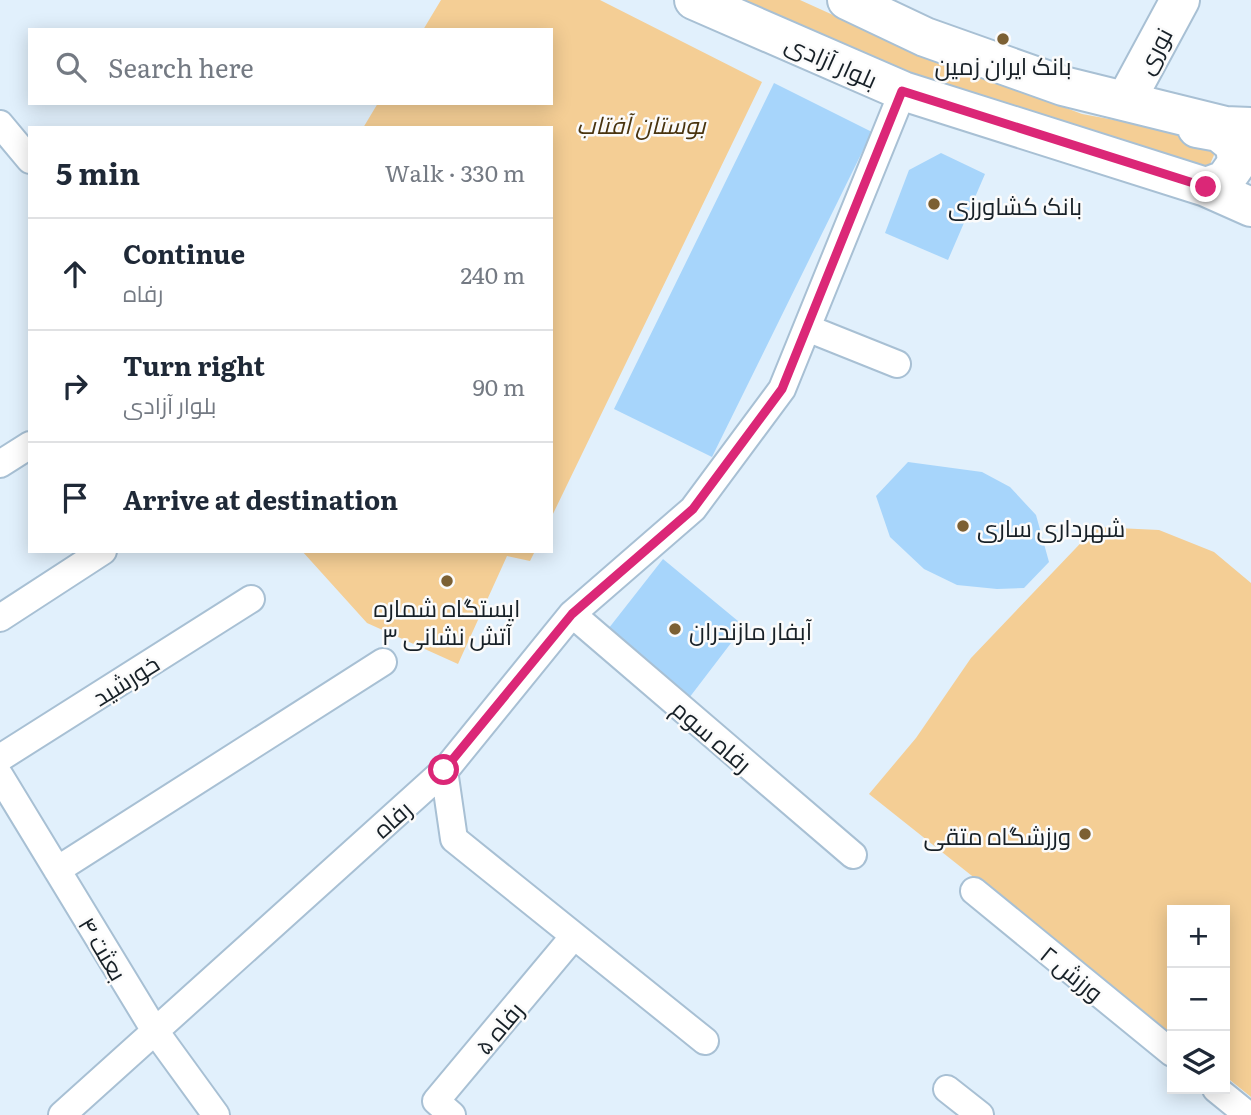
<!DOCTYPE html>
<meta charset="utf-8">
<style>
body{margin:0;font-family:Literata,Cairo,serif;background:#f6f6f7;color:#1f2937}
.controls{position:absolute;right:21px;bottom:21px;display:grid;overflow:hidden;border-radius:0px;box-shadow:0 4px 18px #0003}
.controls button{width:63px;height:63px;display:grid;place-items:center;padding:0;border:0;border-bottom:2px solid #e0e1e3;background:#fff;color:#1f2937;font:35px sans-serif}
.stop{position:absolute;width:21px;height:21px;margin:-16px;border:5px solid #db2777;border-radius:50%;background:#fff}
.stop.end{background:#db2777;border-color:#fff;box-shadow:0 2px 7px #0008}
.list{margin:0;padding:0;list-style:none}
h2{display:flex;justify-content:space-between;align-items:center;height:91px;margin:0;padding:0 28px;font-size:30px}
h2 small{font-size:23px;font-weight:400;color:#747a83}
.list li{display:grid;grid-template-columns:46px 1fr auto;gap:21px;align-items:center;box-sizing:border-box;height:112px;padding:0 28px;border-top:2px solid #e0e1e3}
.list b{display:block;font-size:26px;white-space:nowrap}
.list p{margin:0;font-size:23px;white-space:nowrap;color:#747a83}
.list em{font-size:23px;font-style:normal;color:#747a83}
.icon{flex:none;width:38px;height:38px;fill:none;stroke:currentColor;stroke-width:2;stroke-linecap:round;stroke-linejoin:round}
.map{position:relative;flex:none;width:1251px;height:1115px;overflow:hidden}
.search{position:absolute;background:#fff;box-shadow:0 4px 18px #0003;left:28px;top:28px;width:525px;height:77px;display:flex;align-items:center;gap:18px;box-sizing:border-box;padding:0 24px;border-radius:0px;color:#747a83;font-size:26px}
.panel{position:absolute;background:#fff;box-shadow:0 4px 18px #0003;left:28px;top:126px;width:525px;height:427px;border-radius:0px}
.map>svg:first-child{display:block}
.green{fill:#f4ce95}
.building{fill:#a7d5fb}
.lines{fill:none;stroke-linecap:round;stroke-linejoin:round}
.street-casing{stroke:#a8c0d4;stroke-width:30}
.secondary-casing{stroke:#a8c0d4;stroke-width:42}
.primary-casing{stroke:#a8c0d4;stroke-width:42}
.street{stroke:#fff;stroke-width:26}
.secondary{stroke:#fff;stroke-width:38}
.primary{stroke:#fff;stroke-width:38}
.route{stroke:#db2777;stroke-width:9}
.poi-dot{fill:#7c6033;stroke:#fbfbfb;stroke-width:2.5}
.labels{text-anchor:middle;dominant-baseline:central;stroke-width:5;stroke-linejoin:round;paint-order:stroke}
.street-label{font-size:24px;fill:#172027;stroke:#fbfbfb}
.poi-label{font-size:24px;fill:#172027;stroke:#fbfbfb;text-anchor:start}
.park-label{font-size:24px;font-style:italic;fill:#49340f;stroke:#fbfbfb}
</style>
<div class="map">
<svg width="1251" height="1115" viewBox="0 0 1251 1115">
<rect width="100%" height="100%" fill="#e1f0fc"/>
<!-- green -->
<path class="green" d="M 441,0 L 600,0 L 762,82 L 551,518 L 551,128 L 363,128 L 378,103 L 551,103 L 551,30 L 423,30 Z
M 714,0 L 800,0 L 897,44 L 1082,114 L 1207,137 L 1214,155 L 1208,169 L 1123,140 L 941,97 Z
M 1096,527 L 1159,530 L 1214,552 L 1251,583 L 1251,1097 L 1225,1076 L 1225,910 L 1172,910 L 1172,1035 L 869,794 L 916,738 L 971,658 Z
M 302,551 L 535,551 L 530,561 L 507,556 L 458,664 L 367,623 Z"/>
<!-- building -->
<path class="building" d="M 774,83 L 872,132 L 712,457 L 614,409 Z
M 941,153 L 985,174 L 948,260 L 885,233 L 909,170 Z
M 908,462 L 982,472 L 1010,487 L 1036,515 L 1049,562 L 1024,588 L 997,589 L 957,585 L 924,569 L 890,537 L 876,496 Z
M 663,559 L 744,626 L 686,702 L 605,633 Z"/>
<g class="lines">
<!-- street casing -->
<g class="street-casing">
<path id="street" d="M 0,124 L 30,160
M 807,328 L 897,364
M 0,464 L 30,445
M 572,614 L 853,855
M 0,618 L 103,551
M 0,758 L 251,599
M 444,770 L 454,839 L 705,1041
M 0,776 L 155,1031 L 216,1115
M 57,870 L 383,662
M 974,891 L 1172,1053
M 947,1089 L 980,1115
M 1216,1089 L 1248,1115
M 62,1115 L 447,768 L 572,614 L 693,509 L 782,389 L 903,91
M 452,1115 L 436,1101 L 574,936"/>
</g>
<!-- secondary casing -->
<g class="secondary-casing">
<path id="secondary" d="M 1126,100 L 1180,0"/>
</g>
<!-- primary casing -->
<g class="primary-casing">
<path id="primary" d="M 694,0 L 903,91 L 1206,187 L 1251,207
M 847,0 L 925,37 L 1063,86 L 1225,126 L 1251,127
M 1197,128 L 1219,132 L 1235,145 L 1237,163 L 1225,180 L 1206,187"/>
</g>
<!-- street -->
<use href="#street" class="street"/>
<!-- secondary -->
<use href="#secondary" class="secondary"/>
<!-- primary -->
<use href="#primary" class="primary"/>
</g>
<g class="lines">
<!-- route -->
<path class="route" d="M 444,770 L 572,614 L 693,509 L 782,389 L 902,91 L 1206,187"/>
</g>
<!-- markers -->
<g class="poi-dot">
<circle cx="1003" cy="39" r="7"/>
<circle cx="934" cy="204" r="7"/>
<circle cx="963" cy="526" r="7"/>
<circle cx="447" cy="581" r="7"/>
<circle cx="675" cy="629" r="7"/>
<circle cx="1085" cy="834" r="7"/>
</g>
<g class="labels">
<!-- street labels -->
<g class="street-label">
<text transform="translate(1153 50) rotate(-62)">نوری</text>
<text transform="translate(832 60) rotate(24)">بلوار آزادی</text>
<text transform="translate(125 679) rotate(-32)">خورشید</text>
<text transform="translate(713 735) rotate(41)">رفاه سوم</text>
<text transform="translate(391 818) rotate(-42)">رفاه</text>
<text transform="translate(104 948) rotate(59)">بعثت ۴</text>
<text transform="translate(1073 972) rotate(39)">ورزش ۲</text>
<text transform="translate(498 1027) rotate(-50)">رفاه ۵</text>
</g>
<!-- poi labels -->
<g class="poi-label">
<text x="1003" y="64" text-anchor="middle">بانک ایران زمین</text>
<text x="948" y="204">بانک کشاورزی</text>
<text x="977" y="526">شهرداری ساری</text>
<text x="447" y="606" text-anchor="middle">ایستگاه شماره<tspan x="447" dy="28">۳ آتش نشانی</tspan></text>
<text x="689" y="629">آبفار مازندران</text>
<text x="1071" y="834" text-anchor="end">ورزشگاه متقی</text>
</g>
<!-- park labels -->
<g class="park-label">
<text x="641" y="123">بوستان آفتاب</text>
</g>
</g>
</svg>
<div class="controls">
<button>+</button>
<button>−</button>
<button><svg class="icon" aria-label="layers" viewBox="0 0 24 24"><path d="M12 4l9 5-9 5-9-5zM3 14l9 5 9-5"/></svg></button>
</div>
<div class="stop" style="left:444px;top:770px"></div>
<div class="stop end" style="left:1206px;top:187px"></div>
<div class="search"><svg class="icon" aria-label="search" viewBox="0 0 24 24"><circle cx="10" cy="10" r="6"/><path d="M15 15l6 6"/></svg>Search here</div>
<section class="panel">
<h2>5 min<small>Walk · 330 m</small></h2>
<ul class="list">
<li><svg class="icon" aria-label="ahead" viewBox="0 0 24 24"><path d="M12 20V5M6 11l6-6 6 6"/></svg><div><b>Continue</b><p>رفاه</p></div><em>240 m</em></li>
<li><svg class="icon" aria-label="right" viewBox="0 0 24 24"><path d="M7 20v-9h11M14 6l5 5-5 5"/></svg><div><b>Turn right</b><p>بلوار آزادی</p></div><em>90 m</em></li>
<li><svg class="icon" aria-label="arrive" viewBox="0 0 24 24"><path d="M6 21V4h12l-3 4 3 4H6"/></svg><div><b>Arrive at destination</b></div></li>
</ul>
</section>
</div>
